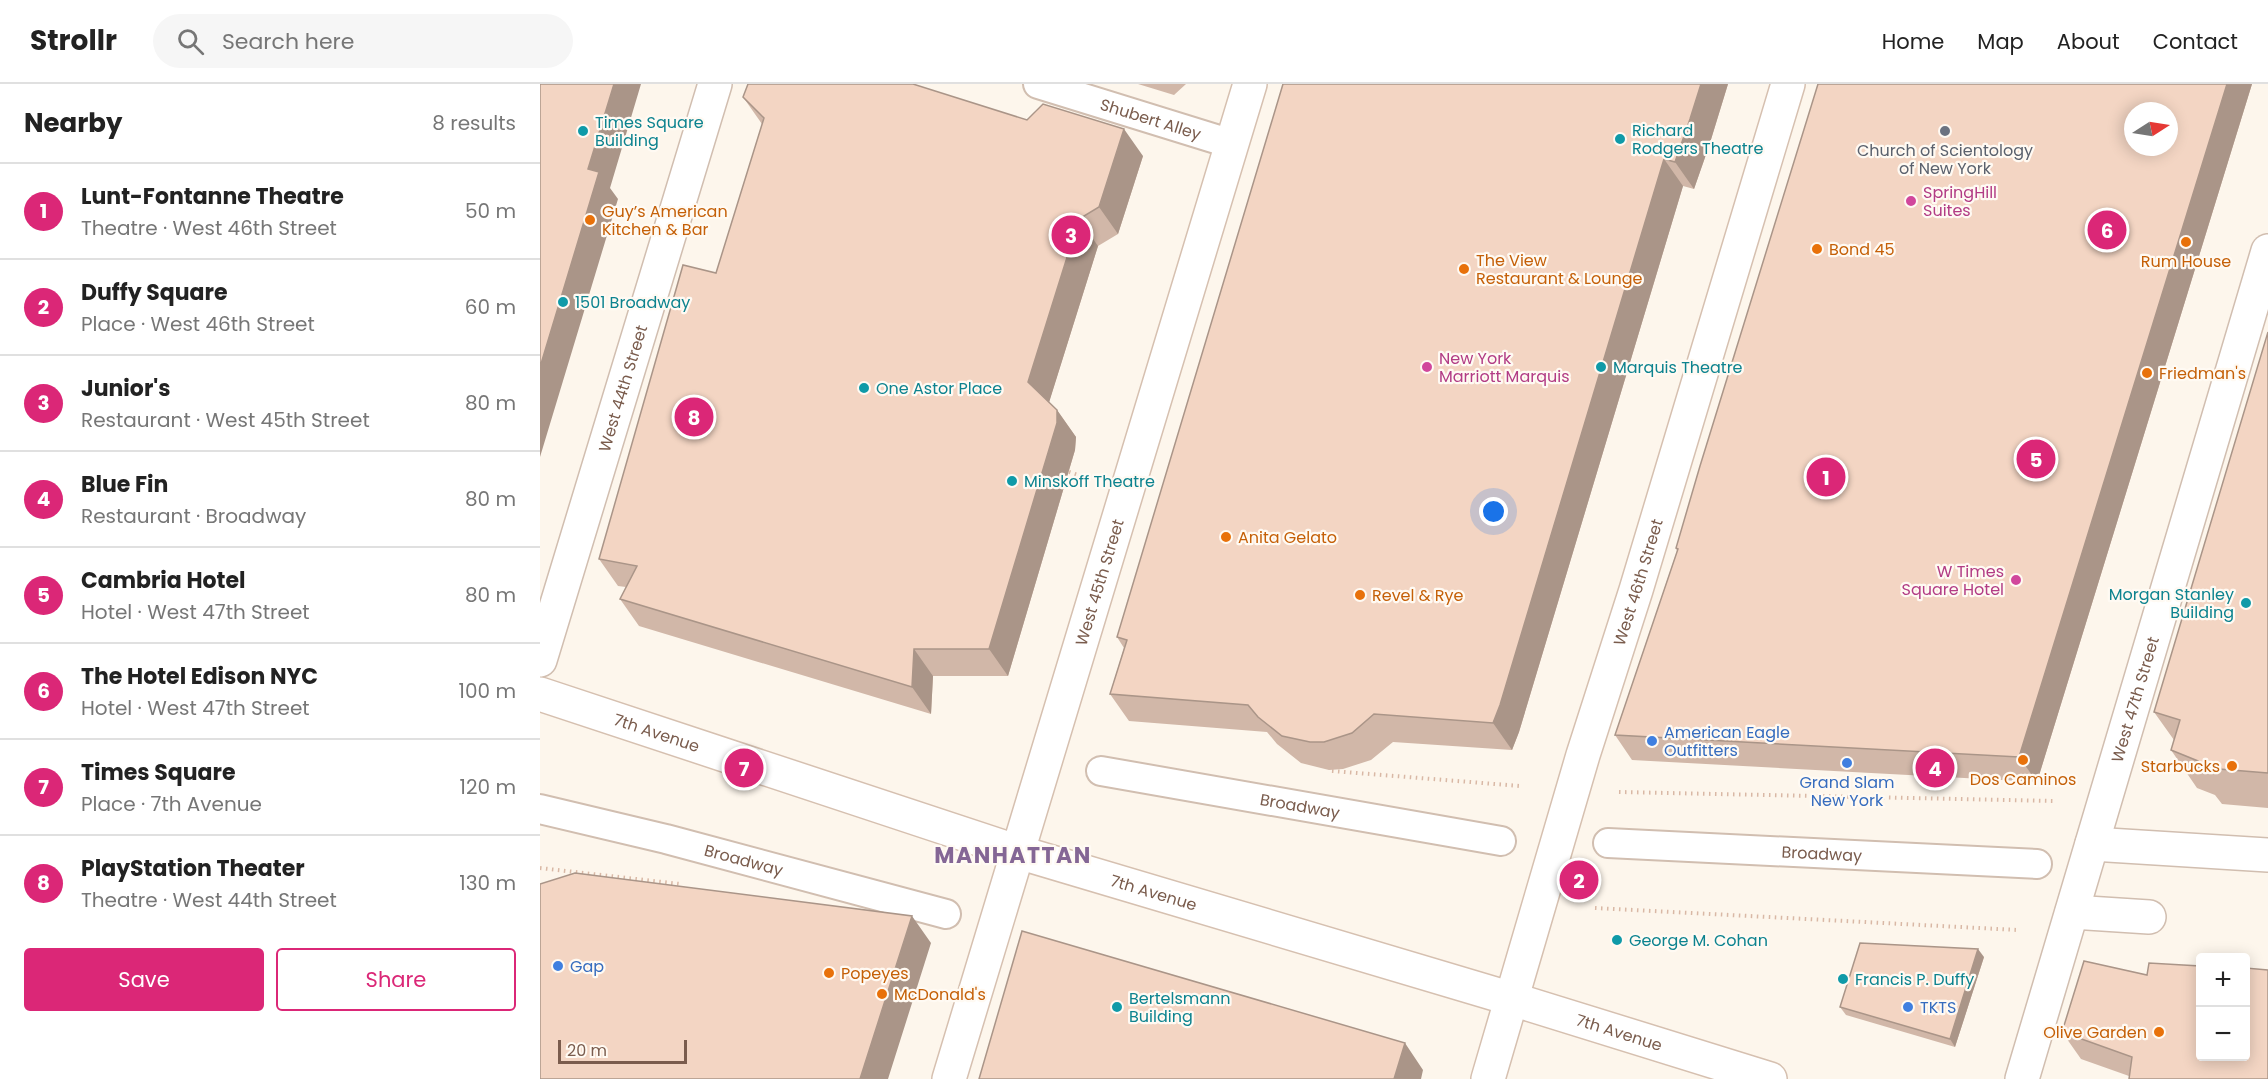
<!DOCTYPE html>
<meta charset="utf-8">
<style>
body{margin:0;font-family:Poppins,sans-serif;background:#f6f6f6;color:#222}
.controls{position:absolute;right:18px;bottom:18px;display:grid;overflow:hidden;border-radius:6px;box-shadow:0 3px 15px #0003}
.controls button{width:54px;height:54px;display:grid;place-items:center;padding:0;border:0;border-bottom:2px solid #e0e0e0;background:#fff;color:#222;font:30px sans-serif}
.compass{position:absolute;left:1584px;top:18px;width:54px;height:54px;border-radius:50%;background:#fff;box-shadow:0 3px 15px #0003;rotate:78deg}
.scale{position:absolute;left:18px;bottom:15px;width:129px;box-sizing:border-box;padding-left:6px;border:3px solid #7a5c4d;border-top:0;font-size:16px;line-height:21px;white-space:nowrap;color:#7a5c4d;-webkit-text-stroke:4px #fffaf3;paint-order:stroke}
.you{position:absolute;left:954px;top:428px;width:21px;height:21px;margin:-15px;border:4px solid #fff;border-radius:50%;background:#1a73e8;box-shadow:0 0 0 9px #1a73e833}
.badge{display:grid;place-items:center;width:39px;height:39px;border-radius:50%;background:#db2777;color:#fff;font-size:20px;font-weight:700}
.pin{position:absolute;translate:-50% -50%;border:3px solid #fff;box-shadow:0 2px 6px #0006}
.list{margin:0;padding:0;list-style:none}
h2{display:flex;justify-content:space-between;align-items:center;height:78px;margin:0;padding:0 24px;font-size:26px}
h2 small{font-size:20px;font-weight:400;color:#767676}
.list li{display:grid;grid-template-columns:39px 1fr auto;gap:18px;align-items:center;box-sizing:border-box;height:96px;padding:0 24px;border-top:2px solid #e0e0e0}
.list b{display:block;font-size:22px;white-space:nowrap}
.list p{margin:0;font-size:20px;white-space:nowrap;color:#767676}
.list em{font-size:20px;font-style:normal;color:#767676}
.actions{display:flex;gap:12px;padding:18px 24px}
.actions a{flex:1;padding:14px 0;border:2px solid #db2777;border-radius:6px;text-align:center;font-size:21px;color:#db2777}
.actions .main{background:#db2777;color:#fff}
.icon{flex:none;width:33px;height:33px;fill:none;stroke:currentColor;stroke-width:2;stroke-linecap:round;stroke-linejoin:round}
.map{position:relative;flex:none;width:1728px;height:995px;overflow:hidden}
header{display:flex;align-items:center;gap:36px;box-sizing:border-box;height:84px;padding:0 30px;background:#fff;border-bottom:2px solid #e0e0e0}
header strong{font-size:28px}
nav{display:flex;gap:33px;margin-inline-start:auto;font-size:21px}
.search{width:420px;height:54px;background:#f6f6f6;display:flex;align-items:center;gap:15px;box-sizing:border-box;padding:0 21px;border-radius:33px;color:#767676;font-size:22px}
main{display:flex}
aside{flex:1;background:#fff}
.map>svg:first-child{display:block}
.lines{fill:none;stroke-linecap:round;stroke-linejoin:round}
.pedestrian-casing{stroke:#d1beb0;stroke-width:32}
.minor-casing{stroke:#d1beb0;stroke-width:36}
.secondary-casing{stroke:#d6c0b0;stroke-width:36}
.path{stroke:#d9b8a5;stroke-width:4;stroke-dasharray:1.5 4.5;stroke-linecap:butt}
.pedestrian{stroke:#fff;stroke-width:28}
.minor{stroke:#fff;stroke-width:33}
.secondary{stroke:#fff;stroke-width:33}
.wall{fill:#d1b7a8}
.shaded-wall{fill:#aa9588}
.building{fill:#f3d5c3;stroke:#aa9588;stroke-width:1.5;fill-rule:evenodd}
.culture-dot{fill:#0f9aa8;stroke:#fffaf3;stroke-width:2}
.worship-dot{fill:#6b7280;stroke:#fffaf3;stroke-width:2}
.hotel-dot{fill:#d1479c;stroke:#fffaf3;stroke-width:2}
.food-dot{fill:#e8710a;stroke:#fffaf3;stroke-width:2}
.shop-dot{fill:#3f7fe0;stroke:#fffaf3;stroke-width:2}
.labels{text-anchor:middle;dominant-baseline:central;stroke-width:4.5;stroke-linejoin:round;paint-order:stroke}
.street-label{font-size:16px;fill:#7a5c4d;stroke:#fffaf3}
.culture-label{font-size:16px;fill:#0d838f;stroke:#fffaf3;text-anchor:start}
.worship-label{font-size:16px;fill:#5b616d;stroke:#fffaf3}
.hotel-label{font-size:16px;fill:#b23c85;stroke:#fffaf3;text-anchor:start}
.food-label{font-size:16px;fill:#c56008;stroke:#fffaf3;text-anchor:start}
.shop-label{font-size:16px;fill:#366cbe;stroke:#fffaf3;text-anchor:start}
.district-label{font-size:22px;font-weight:bold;letter-spacing:1.5px;fill:#846695;stroke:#fffaf3}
</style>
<header>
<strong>Strollr</strong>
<div class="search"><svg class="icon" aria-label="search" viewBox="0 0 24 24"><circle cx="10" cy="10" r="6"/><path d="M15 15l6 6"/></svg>Search here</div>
<nav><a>Home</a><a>Map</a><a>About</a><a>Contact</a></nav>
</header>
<main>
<aside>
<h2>Nearby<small>8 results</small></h2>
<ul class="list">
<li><span class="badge">1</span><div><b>Lunt-Fontanne Theatre</b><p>Theatre · West 46th Street</p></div><em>50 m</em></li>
<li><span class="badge">2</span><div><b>Duffy Square</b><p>Place · West 46th Street</p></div><em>60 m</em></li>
<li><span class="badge">3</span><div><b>Junior's</b><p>Restaurant · West 45th Street</p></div><em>80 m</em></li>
<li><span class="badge">4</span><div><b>Blue Fin</b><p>Restaurant · Broadway</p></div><em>80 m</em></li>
<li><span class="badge">5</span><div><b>Cambria Hotel</b><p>Hotel · West 47th Street</p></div><em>80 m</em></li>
<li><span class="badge">6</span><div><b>The Hotel Edison NYC</b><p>Hotel · West 47th Street</p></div><em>100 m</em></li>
<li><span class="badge">7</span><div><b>Times Square</b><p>Place · 7th Avenue</p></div><em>120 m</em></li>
<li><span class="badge">8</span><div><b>PlayStation Theater</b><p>Theatre · West 44th Street</p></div><em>130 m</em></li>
</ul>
<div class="actions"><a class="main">Save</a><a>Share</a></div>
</aside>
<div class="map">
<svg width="1728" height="995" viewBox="0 0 1728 995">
<rect width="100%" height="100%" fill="#fdf6ec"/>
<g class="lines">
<!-- pedestrian casing -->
<g class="pedestrian-casing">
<g id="pedestrian">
<path id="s1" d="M 498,0 L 692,60"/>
<path id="s2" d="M 561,687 L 961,757"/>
<path id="s3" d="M 0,725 L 126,755 L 406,830"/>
<path id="s4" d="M 1068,759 L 1497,780"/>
</g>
</g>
<!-- minor casing -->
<g class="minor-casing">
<g id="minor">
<path id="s5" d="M 0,576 L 175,0"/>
<path d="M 1552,760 L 1728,771"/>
<path d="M 1532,828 L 1609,833"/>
<path id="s6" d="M 1482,995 L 1728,167"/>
</g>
</g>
<!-- secondary casing -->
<g class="secondary-casing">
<g id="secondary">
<path id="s7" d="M 0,610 L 478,768 L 972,915 L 1230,995"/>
<path id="s8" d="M 409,995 L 710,0"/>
<path id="s9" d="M 948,995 L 1043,671 L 1096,506 L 1248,0"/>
</g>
</g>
<!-- path -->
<path class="path" d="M 529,388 L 538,391
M 792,687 L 980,702
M 1079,708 L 1516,717
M 0,784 L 140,800
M 1055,824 L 1478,846"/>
<!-- pedestrian -->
<use href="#pedestrian" class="pedestrian"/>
<!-- minor -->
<use href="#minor" class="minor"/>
<!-- secondary -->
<use href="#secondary" class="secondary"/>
</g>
<!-- wall -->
<path class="wall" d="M 598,0 L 646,0 L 634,11 Z
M 743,0 L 1188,0 L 1169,62 L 1154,105 L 1143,102 L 979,648 L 972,666 L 853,658 L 831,676 L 803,685 L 789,686 L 761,679 L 737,660 L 727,648 L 589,637 L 570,610 L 584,564 L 577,553 Z
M 1278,0 L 1712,0 L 1497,698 L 1092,676 L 1075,651 L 1137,467 L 1136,464 Z
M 203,13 L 603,72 L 578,150 L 558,162 L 509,318 L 517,326 L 536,353 L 535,366 L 468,592 L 393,592 L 391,630 L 99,542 L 80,515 L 86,503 L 78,502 L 59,475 L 176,189 L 222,40 Z
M 1728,248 L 1728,724 L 1682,720 L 1675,711 L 1657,704 L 1631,666 L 1634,656 L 1614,628 Z
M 1444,873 L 1415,963 L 1306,931 L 1300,923 Z
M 1607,891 L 1589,992 L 1541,975 L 1522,948 Z"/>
<!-- shaded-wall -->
<path class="shaded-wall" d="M 74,0 L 101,0 L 70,104 L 78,115 L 0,373 L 0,283 L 48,85 Z
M 1161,0 L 1188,0 L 1169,62 L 1154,105 L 1135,78 Z
M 1687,0 L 1712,0 L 1497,698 L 1479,673 Z
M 584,45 L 603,72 L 578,150 L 559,123 Z
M 1124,75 L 1143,102 L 979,648 L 972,666 L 953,639 Z
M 539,135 L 558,162 L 507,325 L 488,298 Z
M 517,326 L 536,353 L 535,366 L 468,592 L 449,565 Z
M 374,565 L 393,592 L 391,630 L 372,603 Z
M 372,832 L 391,859 L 348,995 L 320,995 Z
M 1438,865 L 1444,873 L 1415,963 L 1410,955 Z
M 865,959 L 883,986 L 881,995 L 854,995 Z"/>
<!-- building -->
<path class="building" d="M 0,0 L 74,0 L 48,85 L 59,88 L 0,283 Z
M 208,0 L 373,0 L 487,36 L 503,20 L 584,45 L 559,123 L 539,135 L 488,298 L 517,326 L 517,339 L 449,565 L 374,565 L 372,603 L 80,515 L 97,482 L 59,475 L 143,181 L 176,189 L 224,34 L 203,13 Z
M 743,0 L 1161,0 L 1150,35 L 1135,78 L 1124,75 L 960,621 L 953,639 L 834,630 L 812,649 L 784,658 L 770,658 L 742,652 L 718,633 L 708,621 L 570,610 L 587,556 L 577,553 Z
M 1278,0 L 1687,0 L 1479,673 L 1075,651 L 1138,465 L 1136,464 L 1160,382 ZM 1593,27 L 1629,27 L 1629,63 L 1593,63 Z
M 1728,248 L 1728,689 L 1655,683 L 1658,677 L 1631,666 L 1640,636 L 1614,628 Z
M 35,789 L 372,832 L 320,995 L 0,995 L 0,800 Z
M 482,847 L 865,959 L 854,995 L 439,995 Z
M 1320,859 L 1438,865 L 1410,955 L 1300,923 Z
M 1544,877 L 1607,891 L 1609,879 L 1660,882 L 1660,972 L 1706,972 L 1706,884 L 1728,886 L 1728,995 L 1589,995 L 1592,973 L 1522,948 Z"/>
<!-- markers -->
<g class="culture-dot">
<circle cx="43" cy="47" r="6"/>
<circle cx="1080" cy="55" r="6"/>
<circle cx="23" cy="218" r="6"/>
<circle cx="1061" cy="283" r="6"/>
<circle cx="324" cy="304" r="6"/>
<circle cx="472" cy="397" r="6"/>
<circle cx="1706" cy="519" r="6"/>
<circle cx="1077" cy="856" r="6"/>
<circle cx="1303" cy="895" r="6"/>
<circle cx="577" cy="923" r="6"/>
</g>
<circle class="worship-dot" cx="1405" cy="47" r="6"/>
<g class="hotel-dot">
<circle cx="1371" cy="117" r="6"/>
<circle cx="887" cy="283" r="6"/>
<circle cx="1476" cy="496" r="6"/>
</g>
<g class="food-dot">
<circle cx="50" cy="136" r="6"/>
<circle cx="1646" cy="158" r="6"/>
<circle cx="1277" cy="165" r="6"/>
<circle cx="924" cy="185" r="6"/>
<circle cx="1607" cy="289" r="6"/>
<circle cx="686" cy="453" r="6"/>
<circle cx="820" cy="511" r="6"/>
<circle cx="1483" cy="676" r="6"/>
<circle cx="1692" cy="682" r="6"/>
<circle cx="289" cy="889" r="6"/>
<circle cx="342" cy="910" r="6"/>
<circle cx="1619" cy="948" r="6"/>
</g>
<g class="shop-dot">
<circle cx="1112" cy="657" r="6"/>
<circle cx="1307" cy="679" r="6"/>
<circle cx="18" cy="882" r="6"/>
<circle cx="1368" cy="923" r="6"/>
</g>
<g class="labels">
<!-- street labels -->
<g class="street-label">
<text stroke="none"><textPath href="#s1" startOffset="118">Shubert Alley</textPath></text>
<text stroke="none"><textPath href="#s5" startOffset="284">West 44th Street</textPath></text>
<text stroke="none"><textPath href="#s8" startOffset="519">West 45th Street</textPath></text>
<text stroke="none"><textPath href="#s9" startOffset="519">West 46th Street</textPath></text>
<text stroke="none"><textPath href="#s6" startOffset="396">West 47th Street</textPath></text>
<text stroke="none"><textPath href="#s7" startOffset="123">7th Avenue</textPath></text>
<text stroke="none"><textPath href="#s2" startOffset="202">Broadway</textPath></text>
<text stroke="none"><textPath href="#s4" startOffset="214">Broadway</textPath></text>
<text stroke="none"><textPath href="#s3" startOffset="210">Broadway</textPath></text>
<text stroke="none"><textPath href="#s7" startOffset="645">7th Avenue</textPath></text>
<text stroke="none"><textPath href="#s7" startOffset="1131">7th Avenue</textPath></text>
</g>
<!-- culture labels -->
<g class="culture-label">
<text x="55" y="38">Times Square<tspan x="55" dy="18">Building</tspan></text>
<text x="1092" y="46">Richard<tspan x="1092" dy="18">Rodgers Theatre</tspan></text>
<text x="35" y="218">1501 Broadway</text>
<text x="1073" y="283">Marquis Theatre</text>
<text x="336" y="304">One Astor Place</text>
<text x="484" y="397">Minskoff Theatre</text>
<text x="1694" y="510" text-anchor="end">Morgan Stanley<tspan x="1694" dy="18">Building</tspan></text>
<text x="1089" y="856">George M. Cohan</text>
<text x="1315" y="895">Francis P. Duffy</text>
<text x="589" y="914">Bertelsmann<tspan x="589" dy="18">Building</tspan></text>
</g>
<!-- worship labels -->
<g class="worship-label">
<text x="1405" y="66">Church of Scientology<tspan x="1405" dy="18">of New York</tspan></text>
</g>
<!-- hotel labels -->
<g class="hotel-label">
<text x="1383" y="108">SpringHill<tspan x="1383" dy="18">Suites</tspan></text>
<text x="899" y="274">New York<tspan x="899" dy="18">Marriott Marquis</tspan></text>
<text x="1464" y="487" text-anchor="end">W Times<tspan x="1464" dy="18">Square Hotel</tspan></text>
</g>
<!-- food labels -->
<g class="food-label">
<text x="62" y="127">Guy’s American<tspan x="62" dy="18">Kitchen &amp; Bar</tspan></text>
<text x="1289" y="165">Bond 45</text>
<text x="936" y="176">The View<tspan x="936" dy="18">Restaurant &amp; Lounge</tspan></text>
<text x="1646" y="177" text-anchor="middle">Rum House</text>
<text x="1619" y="289">Friedman's</text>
<text x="698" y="453">Anita Gelato</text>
<text x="832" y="511">Revel &amp; Rye</text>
<text x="1680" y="682" text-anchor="end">Starbucks</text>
<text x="1483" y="695" text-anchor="middle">Dos Caminos</text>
<text x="301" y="889">Popeyes</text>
<text x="354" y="910">McDonald's</text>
<text x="1607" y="948" text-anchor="end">Olive Garden</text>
</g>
<!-- shop labels -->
<g class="shop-label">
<text x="1124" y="648">American Eagle<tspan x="1124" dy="18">Outfitters</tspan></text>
<text x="1307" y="698" text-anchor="middle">Grand Slam<tspan x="1307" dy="18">New York</tspan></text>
<text x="30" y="882">Gap</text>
<text x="1380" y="923">TKTS</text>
</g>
<!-- district labels -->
<g class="district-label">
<text x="473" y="771">MANHATTAN</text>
</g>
</g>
</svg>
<div class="controls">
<button>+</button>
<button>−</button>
</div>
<svg class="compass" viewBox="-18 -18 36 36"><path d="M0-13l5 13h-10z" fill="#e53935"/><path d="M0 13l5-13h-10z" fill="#767676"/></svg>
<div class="scale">20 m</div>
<div class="you"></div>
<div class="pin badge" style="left:1286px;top:393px">1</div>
<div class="pin badge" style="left:1039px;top:796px">2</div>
<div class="pin badge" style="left:531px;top:151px">3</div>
<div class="pin badge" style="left:1395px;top:684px">4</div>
<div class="pin badge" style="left:1496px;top:375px">5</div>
<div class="pin badge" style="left:1567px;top:146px">6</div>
<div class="pin badge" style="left:204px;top:684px">7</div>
<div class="pin badge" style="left:154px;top:333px">8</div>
</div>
</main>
